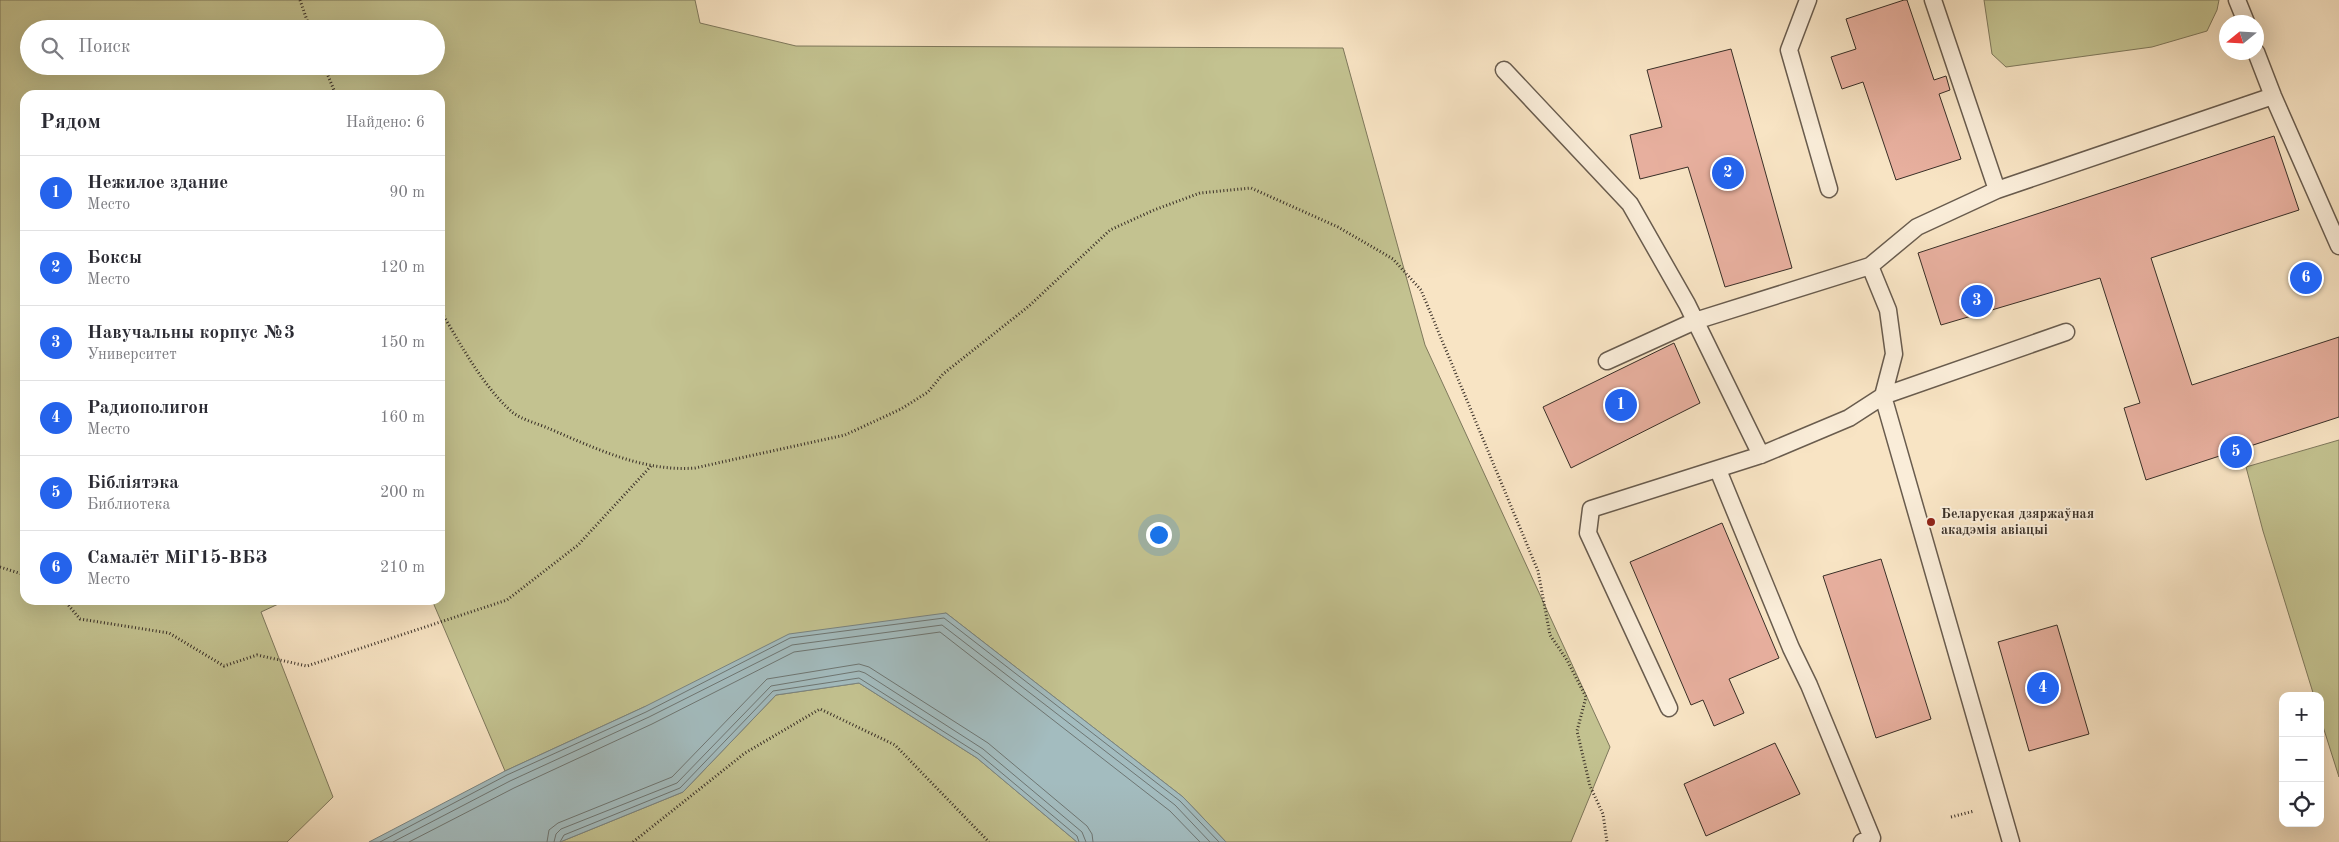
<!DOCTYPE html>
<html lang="ru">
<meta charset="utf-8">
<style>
body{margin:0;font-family:"Old Standard TT",serif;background:#f7f7f7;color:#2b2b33}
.controls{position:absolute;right:15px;bottom:15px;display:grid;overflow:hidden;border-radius:10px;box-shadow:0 5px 20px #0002}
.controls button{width:45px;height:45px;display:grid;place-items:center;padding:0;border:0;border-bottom:1px solid #e1e1e2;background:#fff;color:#2b2b33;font:25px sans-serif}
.compass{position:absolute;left:2219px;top:15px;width:45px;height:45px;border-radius:50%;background:#fff;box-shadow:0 5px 20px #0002;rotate:252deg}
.you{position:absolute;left:1158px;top:534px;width:18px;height:18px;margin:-12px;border:4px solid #fff;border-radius:50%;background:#1a73e8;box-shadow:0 0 0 8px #1a73e833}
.badge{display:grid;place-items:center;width:32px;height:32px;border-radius:50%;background:#2563eb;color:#fff;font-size:16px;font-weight:700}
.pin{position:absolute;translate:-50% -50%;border:2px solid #fff;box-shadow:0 1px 5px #0006}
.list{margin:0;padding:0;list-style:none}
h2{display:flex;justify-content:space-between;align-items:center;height:65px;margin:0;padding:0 20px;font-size:21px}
h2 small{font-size:16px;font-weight:400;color:#7c7c81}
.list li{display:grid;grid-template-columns:32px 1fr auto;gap:15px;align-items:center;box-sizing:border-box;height:75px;padding:0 20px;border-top:1px solid #e1e1e2}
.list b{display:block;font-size:19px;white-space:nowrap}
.list p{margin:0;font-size:16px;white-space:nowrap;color:#7c7c81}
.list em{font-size:16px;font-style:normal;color:#7c7c81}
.icon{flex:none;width:28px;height:28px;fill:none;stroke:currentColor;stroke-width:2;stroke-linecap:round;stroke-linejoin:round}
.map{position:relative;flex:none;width:2339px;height:842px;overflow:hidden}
.search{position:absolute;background:#fff;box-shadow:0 5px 20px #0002;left:20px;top:20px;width:425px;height:55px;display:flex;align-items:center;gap:12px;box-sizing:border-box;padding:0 18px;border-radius:28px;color:#7c7c81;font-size:19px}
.panel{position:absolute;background:#fff;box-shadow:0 5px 20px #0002;left:20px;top:90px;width:425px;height:515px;border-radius:15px}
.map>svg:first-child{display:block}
.green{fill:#c3c290;stroke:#7e785c;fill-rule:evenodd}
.water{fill:#a3bcbf;stroke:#798482}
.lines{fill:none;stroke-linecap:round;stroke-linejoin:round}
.shore{stroke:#6e7673;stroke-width:1}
.building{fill:#e7af9e;stroke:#392f27}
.service-casing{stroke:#695c4e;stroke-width:19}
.path{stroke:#392f27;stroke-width:3;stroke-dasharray:1 2.5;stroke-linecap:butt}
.service{stroke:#faedd9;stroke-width:16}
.poi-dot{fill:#8f2418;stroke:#faedd9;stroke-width:2}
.labels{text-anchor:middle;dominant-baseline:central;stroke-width:4;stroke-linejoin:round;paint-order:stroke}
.poi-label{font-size:14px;font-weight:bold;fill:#392f27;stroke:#faedd9;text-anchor:start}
</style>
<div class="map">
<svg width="2339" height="842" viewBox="0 0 2339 842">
<rect width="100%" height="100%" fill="#f8e4c4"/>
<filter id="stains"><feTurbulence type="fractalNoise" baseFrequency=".004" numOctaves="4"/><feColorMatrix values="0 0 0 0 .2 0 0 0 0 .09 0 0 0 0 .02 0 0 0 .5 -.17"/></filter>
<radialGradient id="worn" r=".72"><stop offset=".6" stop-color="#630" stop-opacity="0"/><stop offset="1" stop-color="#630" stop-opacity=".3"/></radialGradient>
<!-- green -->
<path class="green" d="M 0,0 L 695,0 L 700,23 L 796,46 L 1343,48 L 1425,345 L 1610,747 L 1571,842 L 1226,842 L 1183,797 L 946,613 L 644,707 L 505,771 L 432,600 L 440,600 L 440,95 L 25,95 L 25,600 L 287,600 L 261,612 L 333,797 L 287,842 L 0,842 ZM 29,29 L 436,29 L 436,66 L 29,66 Z
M 1984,0 L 2219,0 L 2217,10 L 2207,31 L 2152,47 L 2006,67 L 1992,54 Z
M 2339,440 L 2339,777 L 2320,717 L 2320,696 L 2314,696 L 2263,531 L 2246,467 Z
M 859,683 L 977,758 L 1077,842 L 560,842 L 683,792 L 776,695 Z"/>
<!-- water -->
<path class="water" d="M 946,613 L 1183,797 L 1226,842 L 1077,842 L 977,758 L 859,683 L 776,695 L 683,792 L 560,842 L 369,842 L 505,771 L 644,707 L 789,634 Z"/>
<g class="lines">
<!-- shore -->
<path class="shore" d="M 380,842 L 507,775 L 646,712 L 790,638 L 944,618 L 1180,801 L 1219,842
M 393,842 L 510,781 L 649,717 L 792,645 L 942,625 L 1175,805 L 1210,842
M 409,842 L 514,788 L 652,724 L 794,652 L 940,632 L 1170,811 L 1200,842
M 547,842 L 549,830 L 558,823 L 672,777 L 767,679 L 859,664 L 869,667 L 988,743 L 1087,826 L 1092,834 L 1093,842
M 554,842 L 556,834 L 561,829 L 677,783 L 771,686 L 859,671 L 865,673 L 983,749 L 1082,832 L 1086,842
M 560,842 L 564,835 L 680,788 L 773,691 L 859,678 L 979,754 L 1077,836 L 1079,842"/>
</g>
<!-- building -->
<path class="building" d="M 1904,0 L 1907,0 L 1934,80 L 1946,76 L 1950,90 L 1939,94 L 1961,159 L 1896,180 L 1863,82 L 1842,89 L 1831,57 L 1856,49 L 1846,19 Z
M 1731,49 L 1792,268 L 1725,287 L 1688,167 L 1640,179 L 1630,135 L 1662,127 L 1647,70 Z
M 2274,136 L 2299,210 L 2151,258 L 2192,385 L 2339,337 L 2339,417 L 2146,480 L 2124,408 L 2140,403 L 2100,278 L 1941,325 L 1918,253 Z
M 1674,343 L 1700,403 L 1571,468 L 1543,407 Z
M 1722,523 L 1779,658 L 1729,679 L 1744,713 L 1714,726 L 1703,700 L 1691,705 L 1630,562 Z
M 1881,559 L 1931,719 L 1876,738 L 1823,576 Z
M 2057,625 L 2089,734 L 2029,751 L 1998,642 Z
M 1775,743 L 1800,794 L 1706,836 L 1684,784 Z"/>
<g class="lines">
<!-- service casing -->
<g class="service-casing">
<path id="service" d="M 1808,0 L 1789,50 L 1829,189
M 1933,0 L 1997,190
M 2237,0 L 2246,22
M 2256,52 L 2273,96 L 2339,246
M 1504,70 L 1630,204 L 1687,304 L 1761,455
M 1607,361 L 1695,321 L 1870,266
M 1718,470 L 1791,648 L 1809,685 L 1872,838 L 1862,842
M 1669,708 L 1588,533 L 1591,509 L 1761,455 L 1849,418 L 1883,396 L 2066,332
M 2011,842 L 1883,396 L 1894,354 L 1888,310 L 1870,266 L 1917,227 L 1997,190 L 2273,96"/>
</g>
<!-- path -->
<path class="path" d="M 300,0 L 310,29
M 324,66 L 336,95
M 440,310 C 462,346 481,384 512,412 C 522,420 539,424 550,429 C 597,449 644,472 695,468 L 845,435 L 901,409 L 928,392 L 943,374 L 1029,306 L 1110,230 L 1154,210 L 1200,193 L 1251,188 L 1338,227 L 1393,259 L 1421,290 L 1538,571 L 1550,635 L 1567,660 L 1586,697 L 1577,731 L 1590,786 L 1603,814 L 1607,842
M 0,567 L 25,575
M 64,600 L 80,619 L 169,633 L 224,666 L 257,655 L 307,666 L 507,600 L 578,545 L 651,466
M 1951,817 L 1974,811
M 633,842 L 745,753 L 820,709 L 895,745 L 989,842"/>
<!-- service -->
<use href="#service" class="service"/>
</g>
<!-- markers -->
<circle class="poi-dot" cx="1931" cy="522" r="5"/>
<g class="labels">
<!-- poi labels -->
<g class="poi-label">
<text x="1941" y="514">Беларуская дзяржаўная<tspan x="1941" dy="16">акадэмія авіацыі</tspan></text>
</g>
</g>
<rect width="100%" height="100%" filter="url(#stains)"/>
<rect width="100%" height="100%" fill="url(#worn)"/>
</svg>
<div class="controls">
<button>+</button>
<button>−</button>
<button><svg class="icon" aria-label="locate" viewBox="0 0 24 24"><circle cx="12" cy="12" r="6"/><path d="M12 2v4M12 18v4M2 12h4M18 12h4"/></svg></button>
</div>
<svg class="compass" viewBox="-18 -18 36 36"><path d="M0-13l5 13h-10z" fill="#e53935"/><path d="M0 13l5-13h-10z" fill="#7c7c81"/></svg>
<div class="you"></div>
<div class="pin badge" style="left:1621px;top:405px">1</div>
<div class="pin badge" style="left:1728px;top:173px">2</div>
<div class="pin badge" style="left:1977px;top:301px">3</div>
<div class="pin badge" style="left:2043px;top:688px">4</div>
<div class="pin badge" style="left:2236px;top:452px">5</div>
<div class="pin badge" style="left:2306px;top:278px">6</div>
<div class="search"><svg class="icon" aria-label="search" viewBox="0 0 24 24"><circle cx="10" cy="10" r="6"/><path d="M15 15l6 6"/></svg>Поиск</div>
<section class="panel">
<h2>Рядом<small>Найдено: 6</small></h2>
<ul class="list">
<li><span class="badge">1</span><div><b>Нежилое здание</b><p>Место</p></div><em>90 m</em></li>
<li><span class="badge">2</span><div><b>Боксы</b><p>Место</p></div><em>120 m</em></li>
<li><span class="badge">3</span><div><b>Навучальны корпус №3</b><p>Университет</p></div><em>150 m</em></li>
<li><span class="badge">4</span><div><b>Радиополигон</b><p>Место</p></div><em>160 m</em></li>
<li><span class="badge">5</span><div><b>Бібліятэка</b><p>Библиотека</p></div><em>200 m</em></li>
<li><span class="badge">6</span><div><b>Самалёт МіГ15-ВБЗ</b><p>Место</p></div><em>210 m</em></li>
</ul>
</section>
</div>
